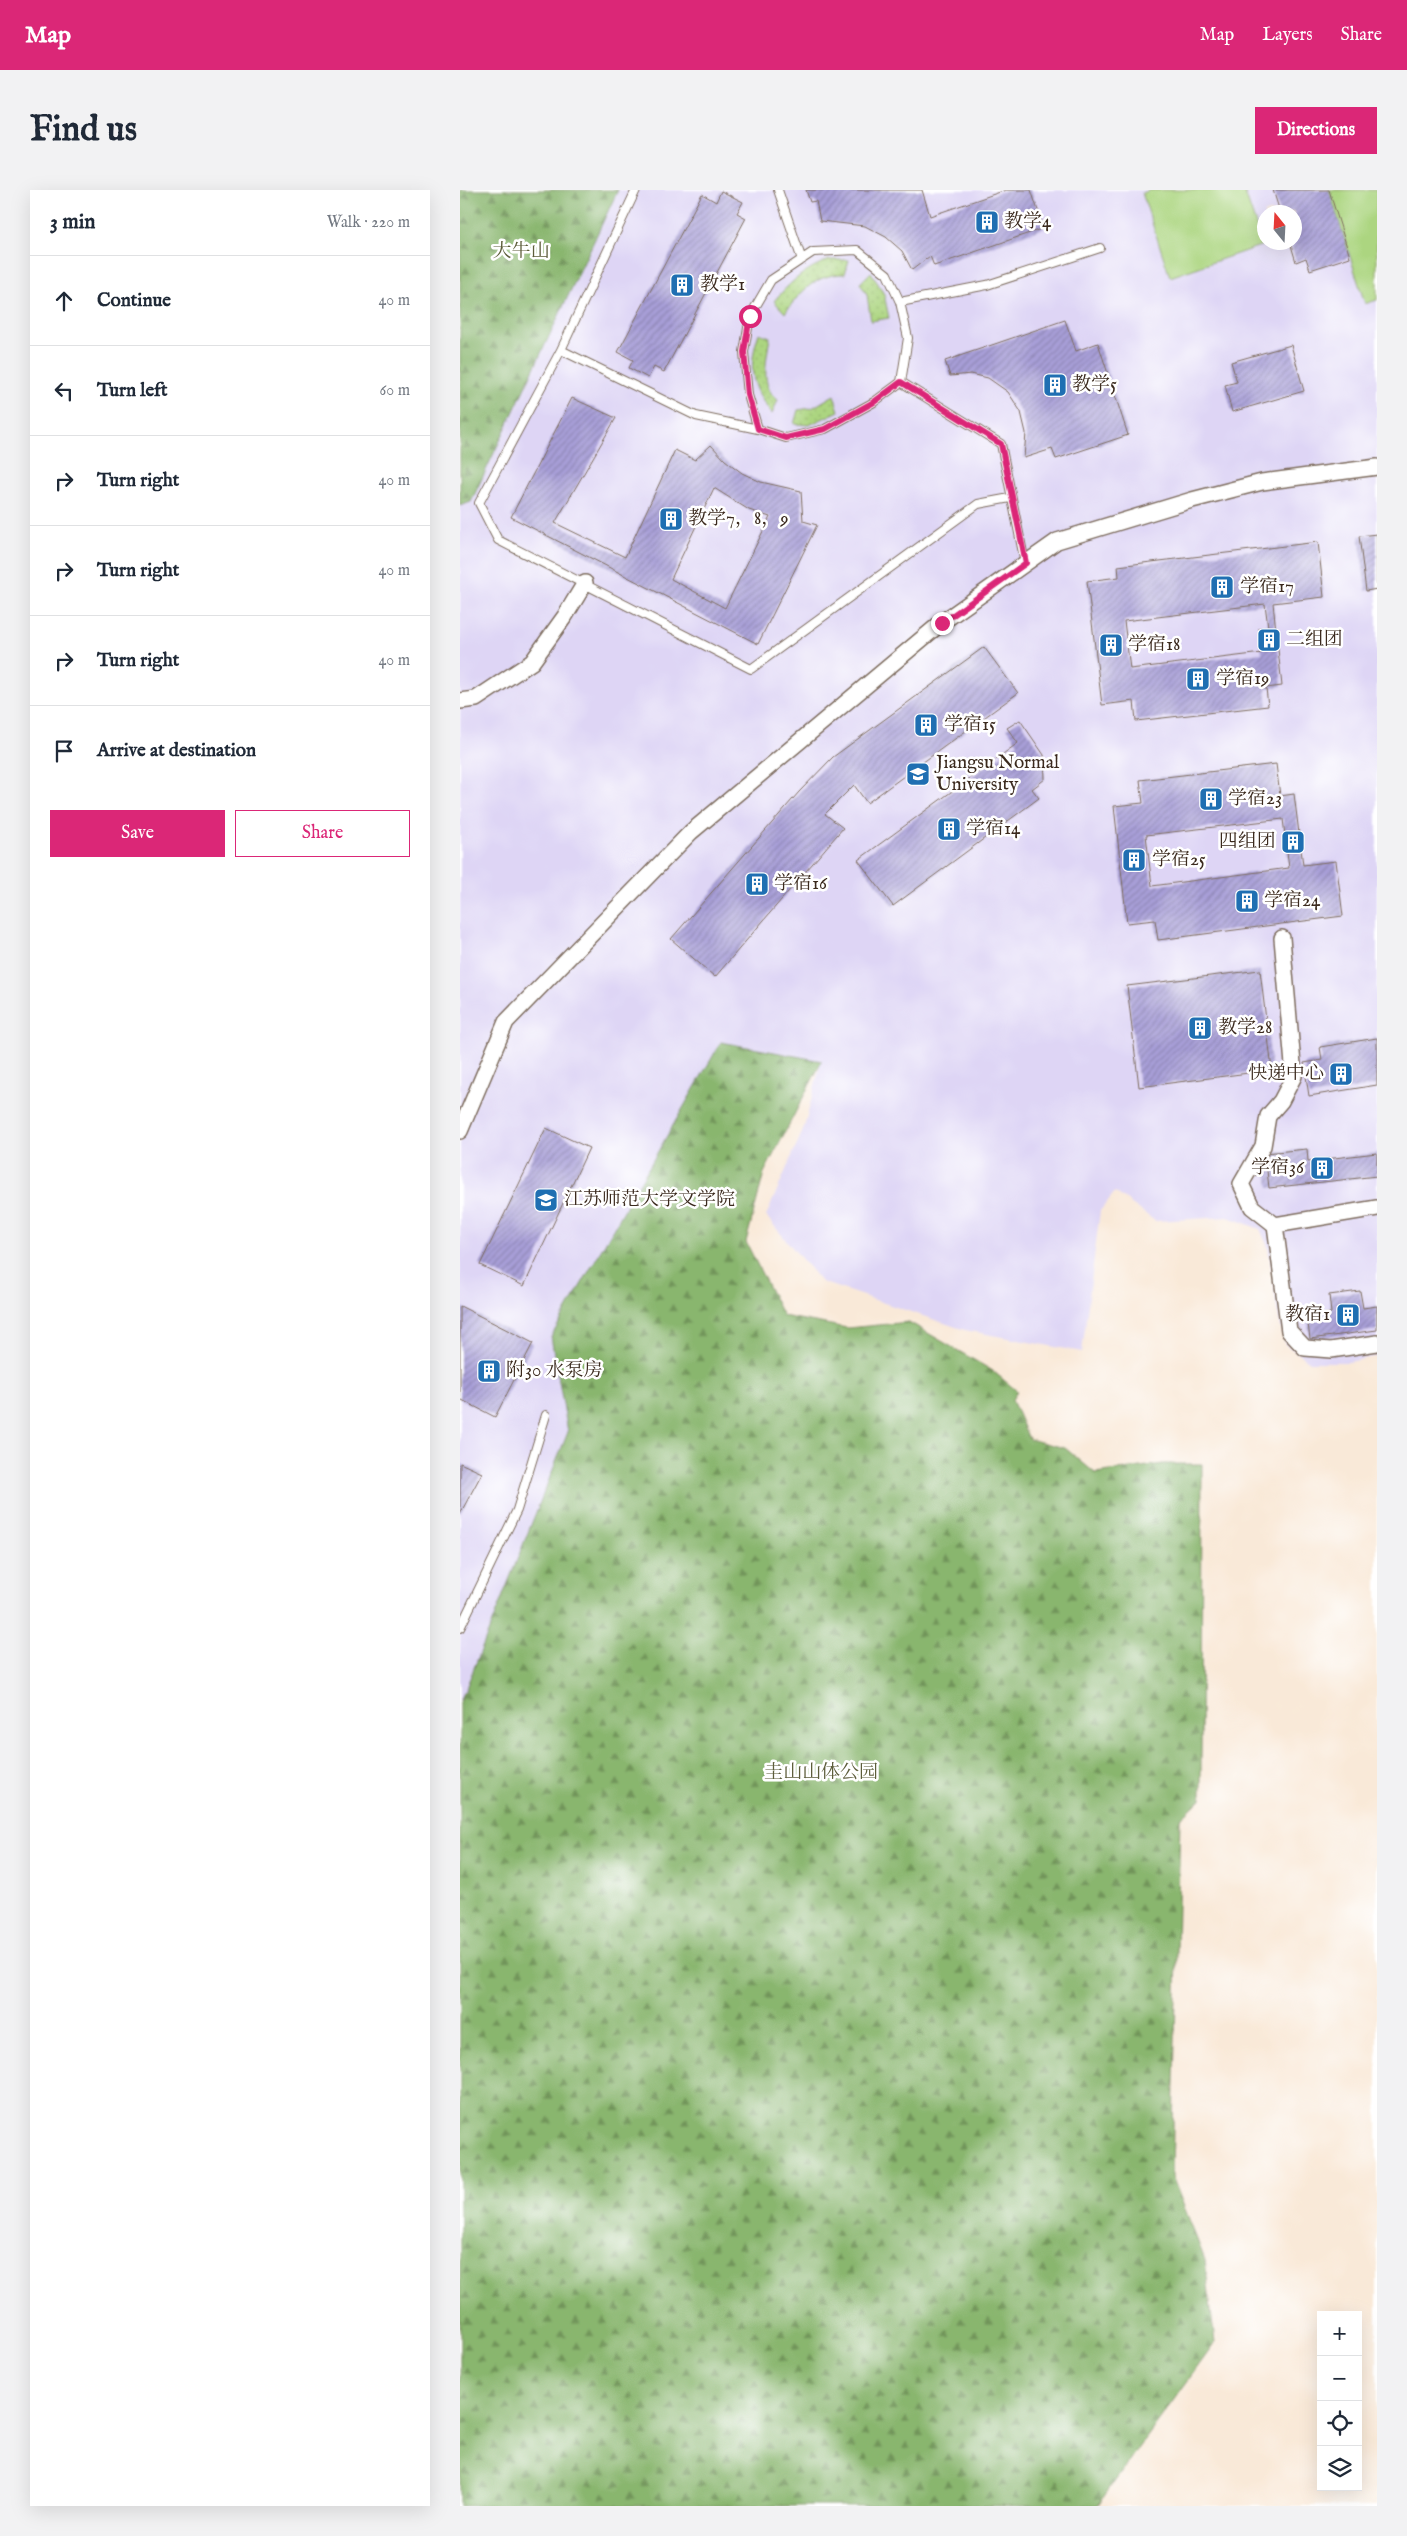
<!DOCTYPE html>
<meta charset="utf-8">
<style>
body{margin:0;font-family:"IM FELL English","Noto Serif SC",serif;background:#f2f2f3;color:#1f2937}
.controls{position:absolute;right:15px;bottom:15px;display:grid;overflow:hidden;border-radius:0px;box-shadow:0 5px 20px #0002}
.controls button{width:45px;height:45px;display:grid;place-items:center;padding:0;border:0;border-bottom:1px solid #e0e1e3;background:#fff;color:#1f2937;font:25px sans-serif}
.compass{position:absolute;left:797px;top:15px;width:45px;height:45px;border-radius:50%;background:#fff;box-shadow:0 5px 20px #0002;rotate:342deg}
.stop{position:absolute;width:15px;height:15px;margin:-11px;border:4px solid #db2777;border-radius:50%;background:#fff}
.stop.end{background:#db2777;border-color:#fff;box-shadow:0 1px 5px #0008}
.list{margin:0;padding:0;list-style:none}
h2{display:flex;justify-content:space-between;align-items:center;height:65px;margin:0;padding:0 20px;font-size:21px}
h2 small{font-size:16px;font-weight:400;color:#747a83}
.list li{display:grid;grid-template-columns:32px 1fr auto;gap:15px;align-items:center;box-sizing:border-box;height:90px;padding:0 20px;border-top:1px solid #e0e1e3}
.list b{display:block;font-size:19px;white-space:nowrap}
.list em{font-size:16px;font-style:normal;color:#747a83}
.actions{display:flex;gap:10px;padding:15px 20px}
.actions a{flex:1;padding:11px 0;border:1px solid #db2777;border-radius:0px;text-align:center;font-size:18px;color:#db2777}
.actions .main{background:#db2777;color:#fff}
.icon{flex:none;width:28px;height:28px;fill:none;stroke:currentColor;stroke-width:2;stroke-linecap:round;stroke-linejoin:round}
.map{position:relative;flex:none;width:917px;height:2316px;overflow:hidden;border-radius:0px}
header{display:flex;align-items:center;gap:30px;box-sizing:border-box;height:70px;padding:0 25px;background:#db2777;color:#fff}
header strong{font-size:24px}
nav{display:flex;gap:28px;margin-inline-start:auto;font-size:18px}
.intro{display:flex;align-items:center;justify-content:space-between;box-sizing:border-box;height:120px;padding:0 30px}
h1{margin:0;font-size:35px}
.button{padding:12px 22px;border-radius:0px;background:#db2777;color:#fff;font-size:18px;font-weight:700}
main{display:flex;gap:30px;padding:0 30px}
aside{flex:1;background:#fff;border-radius:0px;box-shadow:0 5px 20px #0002}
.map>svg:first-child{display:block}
.built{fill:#ded5f5;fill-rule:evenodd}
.grass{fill:url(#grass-dots);stroke:#74804f}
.forest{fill:url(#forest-firs);stroke:#627046}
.garden{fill:#acd580;stroke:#74804f}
.building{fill:url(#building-hatch);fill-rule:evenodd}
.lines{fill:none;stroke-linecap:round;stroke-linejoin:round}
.service-casing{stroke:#7e6d5f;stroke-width:10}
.minor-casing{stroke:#7e6d5f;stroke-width:18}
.service{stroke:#fff;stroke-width:8}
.minor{stroke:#fff;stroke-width:15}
.route{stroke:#db2777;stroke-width:6}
.labels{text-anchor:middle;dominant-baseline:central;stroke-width:5;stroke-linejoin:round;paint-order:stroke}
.poi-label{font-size:19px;fill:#3b2a1e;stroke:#fff;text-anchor:start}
.park-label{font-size:19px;fill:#5d5d3b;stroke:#fff}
</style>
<header>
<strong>Map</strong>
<nav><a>Map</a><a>Layers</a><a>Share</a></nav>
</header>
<div class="intro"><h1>Find us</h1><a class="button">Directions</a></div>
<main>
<aside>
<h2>3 min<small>Walk · 220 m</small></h2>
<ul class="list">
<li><svg class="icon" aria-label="ahead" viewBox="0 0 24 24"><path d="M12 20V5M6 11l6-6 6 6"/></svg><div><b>Continue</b></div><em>40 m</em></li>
<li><svg class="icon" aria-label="left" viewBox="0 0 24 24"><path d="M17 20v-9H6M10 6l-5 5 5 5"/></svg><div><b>Turn left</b></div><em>60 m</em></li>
<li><svg class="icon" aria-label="right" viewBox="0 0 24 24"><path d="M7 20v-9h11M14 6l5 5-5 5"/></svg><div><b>Turn right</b></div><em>40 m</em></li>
<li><svg class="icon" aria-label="right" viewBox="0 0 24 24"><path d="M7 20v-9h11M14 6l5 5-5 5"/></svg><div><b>Turn right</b></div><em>40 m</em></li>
<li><svg class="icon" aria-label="right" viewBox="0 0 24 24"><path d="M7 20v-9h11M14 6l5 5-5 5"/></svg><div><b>Turn right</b></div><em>40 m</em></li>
<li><svg class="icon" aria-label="arrive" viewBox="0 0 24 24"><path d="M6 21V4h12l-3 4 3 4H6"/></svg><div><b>Arrive at destination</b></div></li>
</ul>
<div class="actions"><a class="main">Save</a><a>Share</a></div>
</aside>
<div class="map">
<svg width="917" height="2316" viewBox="0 0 917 2316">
<defs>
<pattern id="grass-dots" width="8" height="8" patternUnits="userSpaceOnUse" patternTransform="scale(1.25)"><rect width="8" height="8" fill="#acd580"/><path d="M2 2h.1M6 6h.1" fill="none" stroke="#95b76e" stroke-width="1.8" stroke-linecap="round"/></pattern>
<pattern id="forest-firs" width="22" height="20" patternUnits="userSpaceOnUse" patternTransform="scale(1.25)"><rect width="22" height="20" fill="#89b66e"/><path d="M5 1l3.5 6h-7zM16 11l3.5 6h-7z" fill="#71945a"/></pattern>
<pattern id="building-hatch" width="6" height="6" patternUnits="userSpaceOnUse" patternTransform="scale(1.25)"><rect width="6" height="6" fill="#a89fd8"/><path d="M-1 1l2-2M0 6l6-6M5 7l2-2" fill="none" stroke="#8a82af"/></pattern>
</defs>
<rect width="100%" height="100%" fill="#fff"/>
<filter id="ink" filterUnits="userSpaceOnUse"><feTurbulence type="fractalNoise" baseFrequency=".02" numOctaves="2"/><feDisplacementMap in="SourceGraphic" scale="10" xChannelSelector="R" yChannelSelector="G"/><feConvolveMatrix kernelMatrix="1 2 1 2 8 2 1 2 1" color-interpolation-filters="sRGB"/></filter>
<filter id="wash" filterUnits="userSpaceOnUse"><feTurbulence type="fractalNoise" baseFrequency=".0096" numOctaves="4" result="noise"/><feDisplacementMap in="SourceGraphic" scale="20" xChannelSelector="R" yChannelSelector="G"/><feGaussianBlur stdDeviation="1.12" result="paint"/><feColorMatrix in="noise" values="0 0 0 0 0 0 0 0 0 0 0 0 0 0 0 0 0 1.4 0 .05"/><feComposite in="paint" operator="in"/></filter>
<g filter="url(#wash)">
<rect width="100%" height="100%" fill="#f9e9d8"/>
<!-- built -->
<path class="built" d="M 158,0 L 917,0 L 917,1166 L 889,1172 L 850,1172 L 825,1154 L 817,1120 L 808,1057 L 800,1039 L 768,1027 L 695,1031 L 655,1002 L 640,1021 L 622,1162 L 505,1140 L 361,1092 L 306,1026 L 344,938 L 361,872 L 91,1147 L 108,1242 L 0,1513 L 0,316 L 11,312 ZM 804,22 L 834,22 L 834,52 L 804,52 Z"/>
<!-- grass -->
<path class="grass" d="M 369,70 L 389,70 L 385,84 C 356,84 341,101 325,123 L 314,111 C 330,92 346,78 369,70 Z
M 411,82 L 424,104 L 429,128 L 411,131 L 407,105 L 400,93 Z
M 299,143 L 310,147 C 307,167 299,197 318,210 L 312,224 C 290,196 288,176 299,143 Z
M 374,205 L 379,221 L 349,235 L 334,234 L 338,220 L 352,218 Z"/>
<!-- forest -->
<path class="forest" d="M 0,0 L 158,0 L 11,312 L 0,316 Z
M 261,852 L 362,871 L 304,983 L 286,1052 L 323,1126 L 387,1138 L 449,1132 L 533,1181 L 557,1201 L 552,1210 L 569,1249 L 605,1258 L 635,1283 L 703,1274 L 742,1274 L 741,1609 L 720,1629 L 712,1986 L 745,2070 L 755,2153 L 637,2316 L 0,2316 L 0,1513 L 108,1242 L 91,1147 Z"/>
<!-- garden -->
<path class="garden" d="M 691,0 L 784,0 L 803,55 L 710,87 L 682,3 Z
M 869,0 L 917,0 L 917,110 L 905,114 Z"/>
<g id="blocks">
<!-- building -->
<path class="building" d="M 346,0 L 462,0 L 470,26 L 546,0 L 571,0 L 584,38 L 474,76 L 470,66 L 452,80 L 442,61 L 426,47 L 405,36 L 360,31 L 356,11 L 350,12 Z
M 813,0 L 869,0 L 890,67 L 850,80 L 846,68 L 836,72 L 830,52 L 834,52 L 834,22 L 820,22 Z
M 261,1 L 283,12 L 277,23 L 286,28 L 204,182 L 194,177 L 188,188 L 169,178 L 173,170 L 158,162 L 242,4 L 256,12 Z
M 605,130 L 616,161 L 638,153 L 668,245 L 596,269 L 592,259 L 564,268 L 566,243 L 561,222 L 548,202 L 528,188 L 511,184 L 490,186 L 485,171 Z
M 831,155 L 844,201 L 772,222 L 765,195 L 777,192 L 771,172 Z
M 112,208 L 156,228 L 95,333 L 165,367 L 215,260 L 235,270 L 251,255 L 265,270 L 282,283 L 301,292 L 341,301 L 343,331 L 357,335 L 298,454 L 51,327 ZM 254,298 L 289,320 L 310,327 L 265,418 L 211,389 Z
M 917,344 L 917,399 L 906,401 L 899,346 Z
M 858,352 L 864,407 L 813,413 L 822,496 L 806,498 L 808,516 L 676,531 L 674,511 L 642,515 L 627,391 L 659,387 L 658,376 ZM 805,414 L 808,437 L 799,438 L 802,463 L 670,479 L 664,431 Z
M 524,457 L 558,503 L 407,613 L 394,595 L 365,624 L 383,638 L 255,787 L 211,749 L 339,602 L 373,567 Z
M 560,530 L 584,565 L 585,589 L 572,599 L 579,608 L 433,716 L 398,670 L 558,553 L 547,538 Z
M 816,574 L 820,606 L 834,604 L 843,675 L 876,671 L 883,726 L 698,750 L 695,730 L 667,733 L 654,616 L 683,613 L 680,590 ZM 823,629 L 829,678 L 692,696 L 686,645 Z
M 800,780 L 812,880 L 679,897 L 667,796 Z
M 917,848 L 917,895 L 849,906 L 844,873 L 862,870 L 860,857 Z
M 86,938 L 129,958 L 64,1096 L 20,1075 Z
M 847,959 L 848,971 L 917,963 L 917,986 L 809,998 L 805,963 Z
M 900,1101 L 903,1118 L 917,1116 L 917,1140 L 850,1149 L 847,1126 L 871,1123 L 869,1105 Z
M 0,1116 L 73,1153 L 35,1227 L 0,1209 Z
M 0,1273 L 22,1283 L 0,1324 Z"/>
</g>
</g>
<g filter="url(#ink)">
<use href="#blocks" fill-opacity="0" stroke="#7e6d5f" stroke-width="1"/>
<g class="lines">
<!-- service casing -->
<g class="service-casing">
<path id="service" d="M 318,0 L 342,70
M 440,112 L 527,95 L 640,58
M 101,160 L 176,0
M 441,192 L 541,254 L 565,373
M 298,239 L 288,205 L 284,162 L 290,126 L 311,90 L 353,62 L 397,60 L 427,84 L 440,112 L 448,148 L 441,192 L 414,212 L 365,239 L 326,248 L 298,239 L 236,226 L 101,160 L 19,313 L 38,350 L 291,479 L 518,314 L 550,308
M 0,1438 L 57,1320 L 86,1225"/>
</g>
<!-- minor casing -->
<g class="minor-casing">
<path id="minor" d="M 0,511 L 16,509 L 72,472 L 105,426 L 125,393
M 822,748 L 834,886 L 821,911 L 808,926 L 803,956 L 781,994 L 792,1017 L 815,1035 L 917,1018
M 0,941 L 46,832 L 231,642 L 481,433 L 597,351 L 732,310 L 802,292 L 917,277
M 815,1035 L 829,1141 L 845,1158 L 871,1160 L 917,1153"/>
</g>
<!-- service -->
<use href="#service" class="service"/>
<!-- minor -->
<use href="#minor" class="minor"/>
</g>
</g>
<g class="lines" filter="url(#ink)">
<!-- route -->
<path class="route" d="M 290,126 L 284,162 L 288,205 L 298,239 L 326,248 L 365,239 L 414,212 L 441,192 L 541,254 L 566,373 L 482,433"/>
</g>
<!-- icons -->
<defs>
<g id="building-square" transform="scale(1.25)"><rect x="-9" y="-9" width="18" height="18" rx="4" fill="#1f6fb2" stroke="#fff"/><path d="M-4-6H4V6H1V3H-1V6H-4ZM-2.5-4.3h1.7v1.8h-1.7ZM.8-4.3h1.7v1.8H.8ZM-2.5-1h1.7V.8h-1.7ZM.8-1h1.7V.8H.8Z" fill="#fff"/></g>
<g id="university-square" transform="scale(1.25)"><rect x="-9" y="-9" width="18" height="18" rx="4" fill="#1f6fb2" stroke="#fff"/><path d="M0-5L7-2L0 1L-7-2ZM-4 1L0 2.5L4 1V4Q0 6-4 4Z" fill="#fff"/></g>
</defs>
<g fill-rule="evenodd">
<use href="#building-square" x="527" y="32"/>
<use href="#building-square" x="222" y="95"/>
<use href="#building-square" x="595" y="195"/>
<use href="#building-square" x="211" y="329"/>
<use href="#building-square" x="762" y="397"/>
<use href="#building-square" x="809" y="450"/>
<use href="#building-square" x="651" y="455"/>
<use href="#building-square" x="738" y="489"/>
<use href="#building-square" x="466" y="535"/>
<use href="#university-square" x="458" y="584"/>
<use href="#building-square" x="751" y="609"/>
<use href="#building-square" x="489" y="639"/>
<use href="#building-square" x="833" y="652"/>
<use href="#building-square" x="674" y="670"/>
<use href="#building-square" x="297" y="694"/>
<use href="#building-square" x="787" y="711"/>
<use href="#building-square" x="740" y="838"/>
<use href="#building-square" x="881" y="884"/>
<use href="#building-square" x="862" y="978"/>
<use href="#university-square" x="86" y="1010"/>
<use href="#building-square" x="888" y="1125"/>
<use href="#building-square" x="29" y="1181"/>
</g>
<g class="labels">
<!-- poi labels -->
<g class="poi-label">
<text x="544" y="32">教学4</text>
<text x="240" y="95">教学1</text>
<text x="612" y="195">教学5</text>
<text x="228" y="329">教学7，8，9</text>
<text x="780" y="397">学宿17</text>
<text x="826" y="450">二组团</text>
<text x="668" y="455">学宿18</text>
<text x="756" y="489">学宿19</text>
<text x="484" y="535">学宿15</text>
<text x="476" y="573">Jiangsu Normal<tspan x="476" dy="22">University</tspan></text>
<text x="768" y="609">学宿23</text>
<text x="506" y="639">学宿14</text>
<text x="816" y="652" text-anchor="end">四组团</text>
<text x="692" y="670">学宿25</text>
<text x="314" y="694">学宿16</text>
<text x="804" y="711">学宿24</text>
<text x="758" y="838">教学28</text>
<text x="864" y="884" text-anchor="end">快递中心</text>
<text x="844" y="978" text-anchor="end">学宿36</text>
<text x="104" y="1010">江苏师范大学文学院</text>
<text x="870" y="1125" text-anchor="end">教宿1</text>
<text x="46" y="1181">附30 水泵房</text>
</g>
<!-- park labels -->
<g class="park-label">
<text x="61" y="62">大牛山</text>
<text x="361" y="1583">圭山山体公园</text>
</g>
</g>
</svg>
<div class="controls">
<button>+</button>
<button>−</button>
<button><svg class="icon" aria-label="locate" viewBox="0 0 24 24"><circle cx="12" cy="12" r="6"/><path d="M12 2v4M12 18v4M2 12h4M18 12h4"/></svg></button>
<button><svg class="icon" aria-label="layers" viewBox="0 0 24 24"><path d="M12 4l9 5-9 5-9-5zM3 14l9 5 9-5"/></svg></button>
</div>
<svg class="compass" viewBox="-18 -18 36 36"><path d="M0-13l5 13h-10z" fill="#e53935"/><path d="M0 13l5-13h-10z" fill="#747a83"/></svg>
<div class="stop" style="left:290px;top:126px"></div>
<div class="stop end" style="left:482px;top:433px"></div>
</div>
</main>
